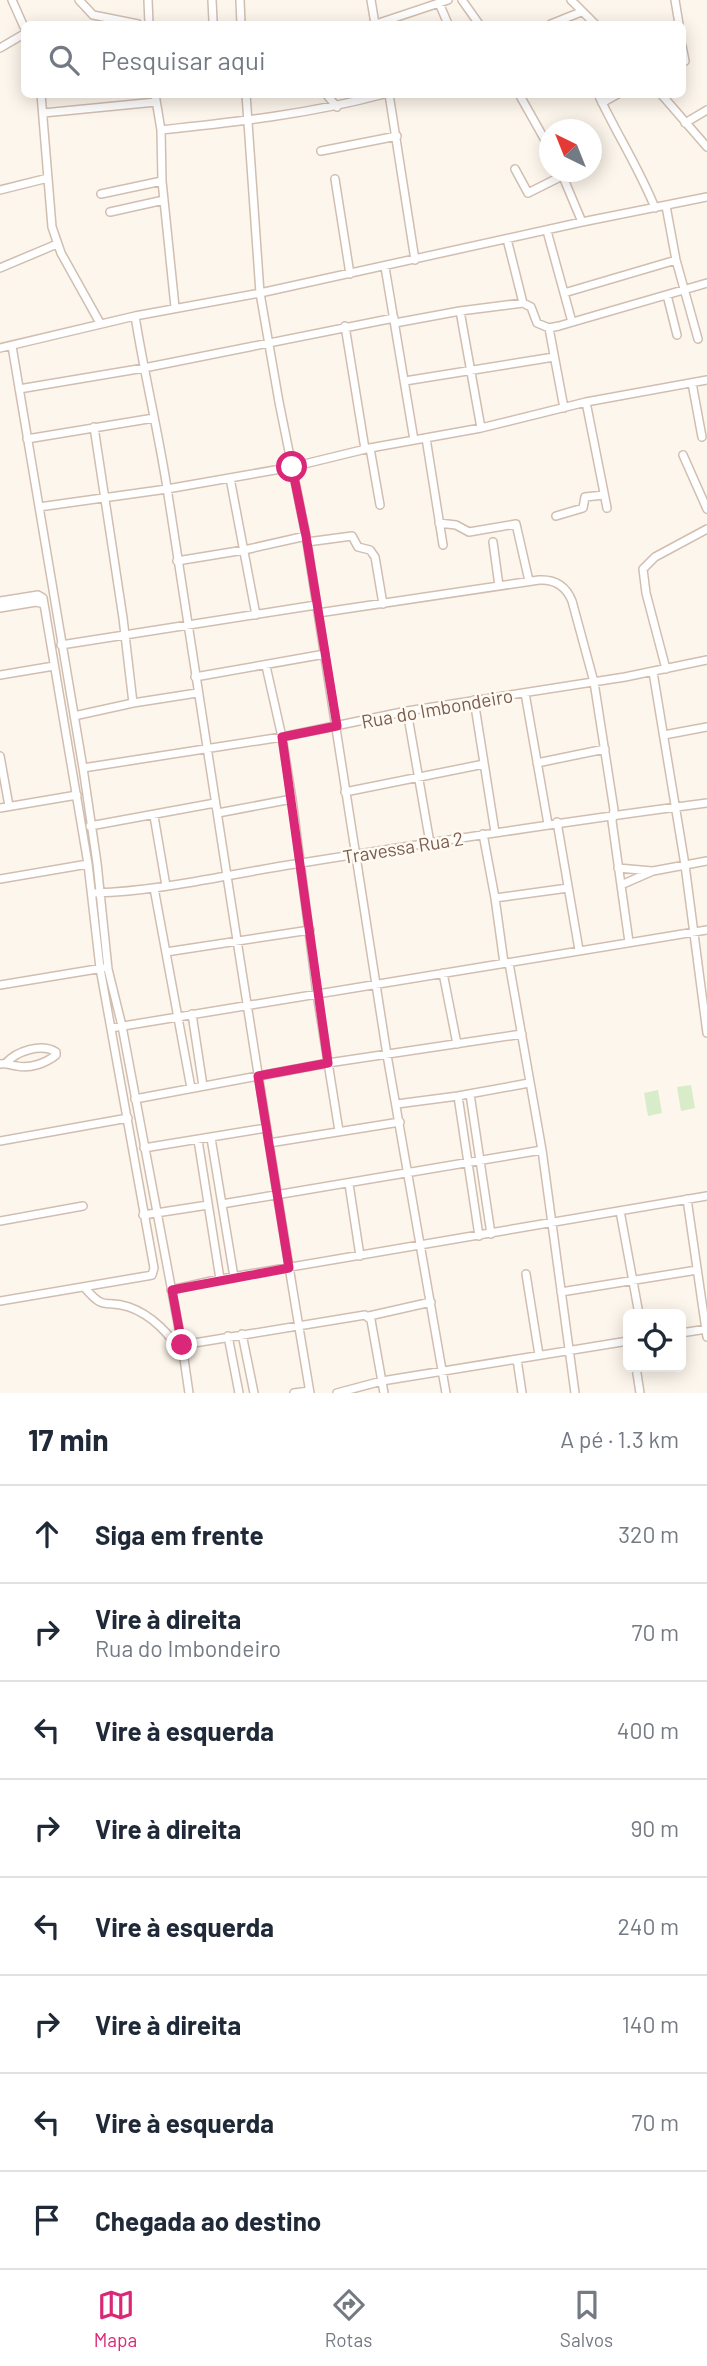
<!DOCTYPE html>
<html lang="pt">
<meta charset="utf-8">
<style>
body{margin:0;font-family:Barlow,sans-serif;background:#f2f2f3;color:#1f2937}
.controls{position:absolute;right:21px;bottom:21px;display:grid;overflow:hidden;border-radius:10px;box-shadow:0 4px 18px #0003}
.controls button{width:63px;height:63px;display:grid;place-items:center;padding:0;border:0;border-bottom:2px solid #e0e1e3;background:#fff;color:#1f2937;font:35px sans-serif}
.compass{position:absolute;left:539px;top:119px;width:63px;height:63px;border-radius:50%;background:#fff;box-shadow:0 4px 18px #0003;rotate:317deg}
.stop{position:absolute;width:21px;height:21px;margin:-16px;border:5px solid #db2777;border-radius:50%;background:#fff}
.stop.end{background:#db2777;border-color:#fff;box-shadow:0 2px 7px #0008}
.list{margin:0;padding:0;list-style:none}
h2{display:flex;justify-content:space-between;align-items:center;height:91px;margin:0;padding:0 28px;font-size:30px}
h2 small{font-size:23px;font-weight:400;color:#747a83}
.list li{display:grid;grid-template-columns:46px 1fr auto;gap:21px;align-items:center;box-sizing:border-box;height:98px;padding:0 28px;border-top:2px solid #e0e1e3}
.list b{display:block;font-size:26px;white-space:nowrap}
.list p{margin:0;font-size:23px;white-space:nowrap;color:#747a83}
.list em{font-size:23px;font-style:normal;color:#747a83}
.icon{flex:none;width:38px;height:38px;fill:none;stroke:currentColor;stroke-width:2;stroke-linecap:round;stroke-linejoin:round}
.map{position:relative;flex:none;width:707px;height:1393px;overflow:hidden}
.search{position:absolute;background:#fff;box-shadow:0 4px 18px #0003;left:21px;right:21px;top:21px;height:77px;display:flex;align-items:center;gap:18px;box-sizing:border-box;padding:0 24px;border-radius:10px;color:#747a83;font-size:26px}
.sheet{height:875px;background:#fff}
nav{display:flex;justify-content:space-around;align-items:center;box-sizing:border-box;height:98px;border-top:2px solid #e0e1e3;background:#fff;font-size:19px;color:#747a83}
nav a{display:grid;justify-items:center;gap:4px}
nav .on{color:#db2777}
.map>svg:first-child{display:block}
.green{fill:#d8ecc9}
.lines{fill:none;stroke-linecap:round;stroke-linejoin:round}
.minor-casing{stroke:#d1beb0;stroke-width:10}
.minor{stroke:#fff;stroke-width:7}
.route{stroke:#db2777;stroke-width:9}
.labels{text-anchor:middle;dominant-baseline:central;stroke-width:5;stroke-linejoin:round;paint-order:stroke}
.street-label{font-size:19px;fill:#7a5c4d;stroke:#fffaf3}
</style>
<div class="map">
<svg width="707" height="1393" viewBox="0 0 707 1393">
<rect width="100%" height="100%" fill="#fdf6ec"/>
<!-- green -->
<path class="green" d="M 691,1085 L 695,1108 L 681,1111 L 677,1087 Z
M 658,1090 L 662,1113 L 648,1116 L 644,1093 Z"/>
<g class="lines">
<!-- minor casing -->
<g class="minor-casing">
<path id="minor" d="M 12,0 L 24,27
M 79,0 L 93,15 L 138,24
M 148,0 L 149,24
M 212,0 L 213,21
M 240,0 L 241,24
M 371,0 L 375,24
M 462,0 L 479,24
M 571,0 L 595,24
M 675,0 L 679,24
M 439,3 L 448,24
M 376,24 L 448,0
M 551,24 L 581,12
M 682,46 L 685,61
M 0,48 L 24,34
M 41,94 L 52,227 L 61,253 L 100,323
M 155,94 L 161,130 L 162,181 L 175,307
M 246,94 L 260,293 L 279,402 L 306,536 L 387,1055 L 446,1393
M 326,94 L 337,107
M 389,94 L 415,260
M 519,94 L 550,149
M 598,94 C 616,133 639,168 655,208
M 661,94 L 707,147
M 602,103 L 618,94
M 43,113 L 156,102
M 685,123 L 707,110
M 161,130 C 236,122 310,114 384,94
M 321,151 L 397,136
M 515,169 L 528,193 L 562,176
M 561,172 L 582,222
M 335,179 L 350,274
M 0,190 L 48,178
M 101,194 L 162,181
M 666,206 L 676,260 L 698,339
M 110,212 L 164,200
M 547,231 L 572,322
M 507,239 L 523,303
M 385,267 L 414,440
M 0,268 L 57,244
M 564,293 L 676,260
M 667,295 L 677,335
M 460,311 L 481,428
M 135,316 C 144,373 158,430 167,488 C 214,790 259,1092 310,1393
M 395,323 L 460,311 L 523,303 L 531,307 L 537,323 L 549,328 L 559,326 L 707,283
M 345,326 L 365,449
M 549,328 L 564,408
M 12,346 L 83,768 L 97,863 L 108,969 L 122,1026 L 182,1345 L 189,1393
M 0,348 L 135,316 L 260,293 L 582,222 L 707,197
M 405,381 L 554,357
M 692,383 L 702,437
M 19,389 L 144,368 L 394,318
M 586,402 L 607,508
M 94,427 L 123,618 L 133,703 L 197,693
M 426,438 L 443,545
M 27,439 L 154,418
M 370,448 L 380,505
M 683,455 L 707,509
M 230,478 L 256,615
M 39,507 L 167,489 L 292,467 L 370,448 L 481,428 L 586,402 L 707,380
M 556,516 L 583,508 L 585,497 L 604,495
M 439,523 L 456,525 L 469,532 L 516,524 L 529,581
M 307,542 L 352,536 L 358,547 L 370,550 L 375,557 L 383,604
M 493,542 L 499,586
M 177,561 L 244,550 L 306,536
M 0,601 L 38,595 L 43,598 L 88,864 L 100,968 L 154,1268 L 152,1275 L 147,1276 L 0,1301
M 0,608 L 36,602 L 44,604
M 318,613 L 539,580 C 555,579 566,586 572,601 L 594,682 L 614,810 L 612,821 L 629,942
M 61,645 L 316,605
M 666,669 L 646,593 L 643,569 L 655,557 L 707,529
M 653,672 L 685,865 L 707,1033
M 0,675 L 54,666
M 195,677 L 325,654
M 525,693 L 548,824
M 474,700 L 495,832
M 407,711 L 430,843
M 74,716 L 133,703
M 664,735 L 707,727
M 0,756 L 9,806
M 537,763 L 605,749
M 83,768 L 282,737 L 407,711 L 625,677 L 707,660
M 345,792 L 484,764
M 292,799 L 317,994 L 339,1131
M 0,808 L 77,795
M 218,813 L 292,799 L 282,737 L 266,666
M 154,816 L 166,886
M 557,822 L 579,950
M 90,826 L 215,803
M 483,834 L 495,898 L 504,963
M 618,868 L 652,871
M 0,879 L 88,864
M 621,885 L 653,871 L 707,861
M 154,888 L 191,1088
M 95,893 C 163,891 229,874 295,864 C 433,842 570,821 707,803
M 495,898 L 568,888
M 166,952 L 310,930
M 509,963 L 542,1150 L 575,1393
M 443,973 L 457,1044
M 0,985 L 103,968
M 192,1014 L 203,1086
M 111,1028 L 707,930
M 0,1064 C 7,1063 10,1065 17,1066 C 30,1069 46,1063 56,1055 L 56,1052 C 41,1043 17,1051 6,1063
M 470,1094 L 491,1234
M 458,1096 L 479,1236
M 135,1099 L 328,1063 L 522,1034
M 397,1104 L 458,1096 L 529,1083
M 211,1138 L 234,1277
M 198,1140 L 220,1279
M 0,1141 L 128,1118
M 269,1143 L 400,1122
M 144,1148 L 266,1128
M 349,1184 L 360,1256
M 687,1199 L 707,1337
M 222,1204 L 542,1150
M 620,1211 L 639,1314
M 143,1215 L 208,1205
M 0,1221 L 83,1206
M 526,1274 L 539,1355
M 85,1288 C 105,1312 105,1299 129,1307 C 152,1315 171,1335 182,1355
M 171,1290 L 220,1279 L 707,1196
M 561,1292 L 697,1270
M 369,1316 L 431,1302
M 681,1333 L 707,1329
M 242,1334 L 254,1393
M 228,1336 L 239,1393
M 182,1345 L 365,1315 L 371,1320 L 384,1393
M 517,1359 L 522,1393
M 636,1367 L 640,1393
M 294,1393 L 309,1391
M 337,1393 L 382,1381 L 628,1341"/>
</g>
<!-- minor -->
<use href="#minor" class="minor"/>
</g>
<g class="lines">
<!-- route -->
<path class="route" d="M 182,1345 L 172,1290 L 289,1268 L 258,1076 L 328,1063 L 282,737 L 337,726 L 306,536 L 292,467"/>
</g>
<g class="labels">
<!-- street labels -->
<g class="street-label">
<text transform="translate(437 708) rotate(-10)">Rua do Imbondeiro</text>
<text transform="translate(403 847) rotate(-9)">Travessa Rua 2</text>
</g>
</g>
</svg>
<div class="controls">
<button><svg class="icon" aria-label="locate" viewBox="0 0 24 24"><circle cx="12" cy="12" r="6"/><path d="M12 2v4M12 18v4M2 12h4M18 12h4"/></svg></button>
</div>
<svg class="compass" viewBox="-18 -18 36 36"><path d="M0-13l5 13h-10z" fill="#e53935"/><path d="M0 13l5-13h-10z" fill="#747a83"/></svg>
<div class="stop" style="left:292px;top:467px"></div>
<div class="stop end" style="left:182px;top:1345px"></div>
<div class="search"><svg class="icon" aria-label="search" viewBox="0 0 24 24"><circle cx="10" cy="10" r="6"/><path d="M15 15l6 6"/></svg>Pesquisar aqui</div>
</div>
<section class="sheet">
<h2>17 min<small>A pé · 1.3 km</small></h2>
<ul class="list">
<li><svg class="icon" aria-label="ahead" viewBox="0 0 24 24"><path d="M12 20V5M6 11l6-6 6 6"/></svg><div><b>Siga em frente</b></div><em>320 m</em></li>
<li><svg class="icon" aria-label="right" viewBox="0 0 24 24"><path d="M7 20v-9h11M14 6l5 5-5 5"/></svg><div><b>Vire à direita</b><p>Rua do Imbondeiro</p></div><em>70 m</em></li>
<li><svg class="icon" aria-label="left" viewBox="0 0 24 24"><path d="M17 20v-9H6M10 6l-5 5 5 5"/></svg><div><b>Vire à esquerda</b></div><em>400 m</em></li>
<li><svg class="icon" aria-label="right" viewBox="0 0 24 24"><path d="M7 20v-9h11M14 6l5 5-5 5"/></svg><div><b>Vire à direita</b></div><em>90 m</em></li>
<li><svg class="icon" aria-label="left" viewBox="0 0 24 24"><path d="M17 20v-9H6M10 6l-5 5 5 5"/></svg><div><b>Vire à esquerda</b></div><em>240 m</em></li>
<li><svg class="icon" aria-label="right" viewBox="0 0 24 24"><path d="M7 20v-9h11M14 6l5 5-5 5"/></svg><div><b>Vire à direita</b></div><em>140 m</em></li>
<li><svg class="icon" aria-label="left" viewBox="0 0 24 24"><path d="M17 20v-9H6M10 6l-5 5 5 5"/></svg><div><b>Vire à esquerda</b></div><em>70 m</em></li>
<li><svg class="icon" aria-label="arrive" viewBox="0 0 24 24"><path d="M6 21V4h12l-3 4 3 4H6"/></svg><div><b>Chegada ao destino</b></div></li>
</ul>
</section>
<nav>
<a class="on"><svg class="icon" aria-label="map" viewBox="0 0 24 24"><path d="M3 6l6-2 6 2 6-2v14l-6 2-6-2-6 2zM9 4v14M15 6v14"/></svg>Mapa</a>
<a><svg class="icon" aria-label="directions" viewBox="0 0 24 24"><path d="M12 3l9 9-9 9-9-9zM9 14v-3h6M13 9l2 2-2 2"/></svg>Rotas</a>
<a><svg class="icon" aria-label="saved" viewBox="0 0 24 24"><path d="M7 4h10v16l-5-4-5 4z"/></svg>Salvos</a>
</nav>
